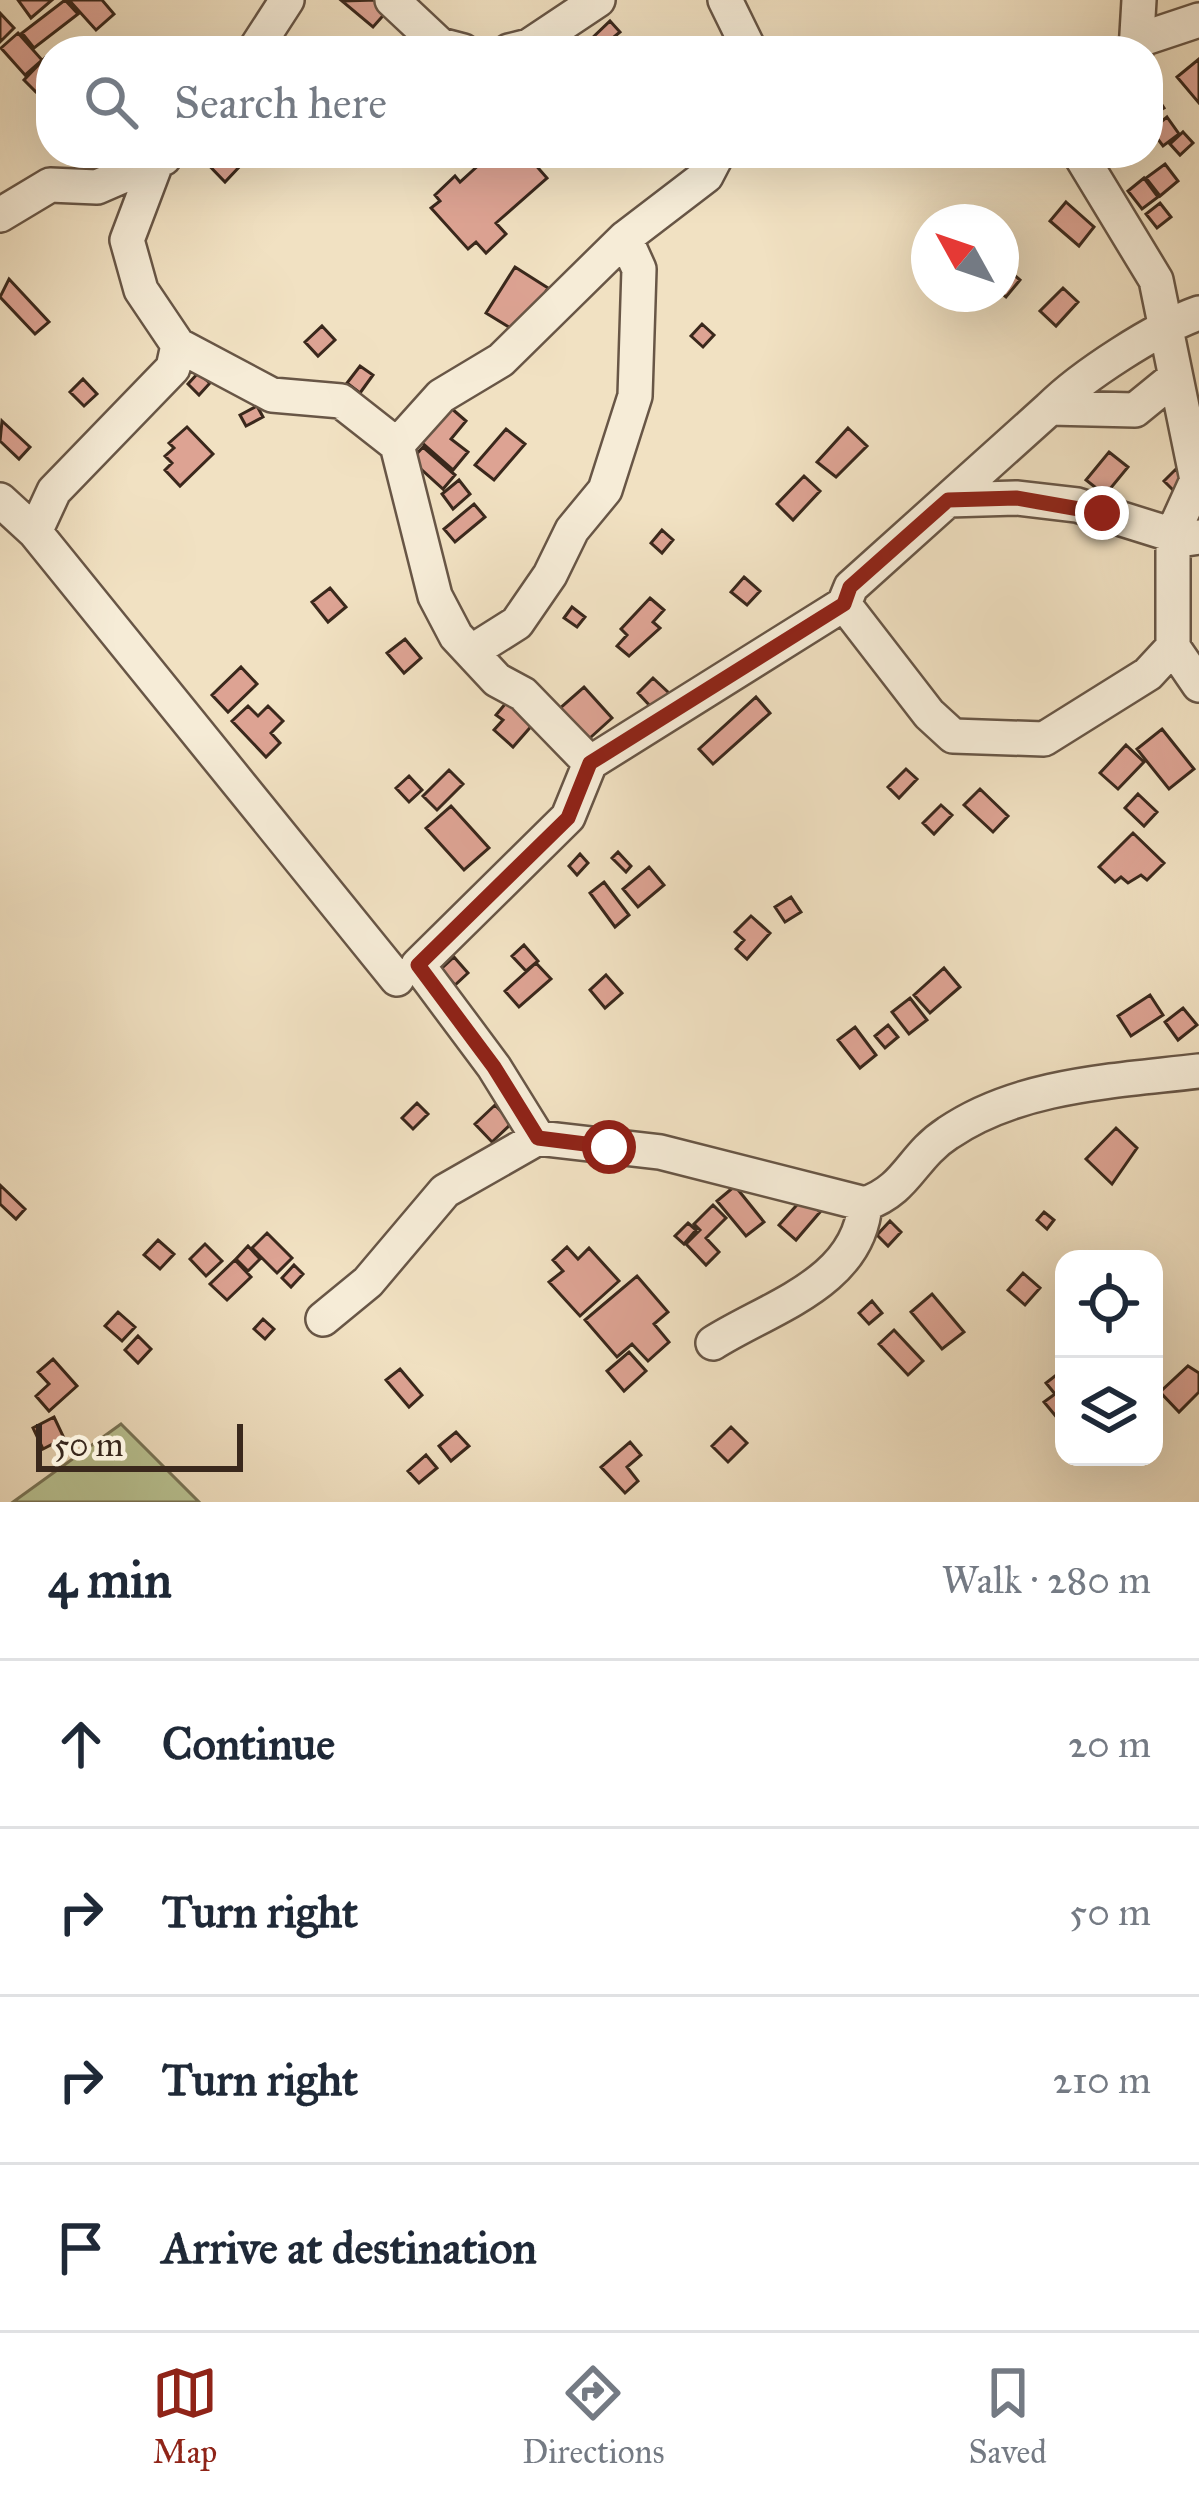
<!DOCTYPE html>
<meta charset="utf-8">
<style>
body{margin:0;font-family:"IM FELL Great Primer",serif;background:#f2f2f3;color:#1f2937}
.controls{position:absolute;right:36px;bottom:36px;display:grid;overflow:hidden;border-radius:24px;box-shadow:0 12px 48px #0002}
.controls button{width:108px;height:108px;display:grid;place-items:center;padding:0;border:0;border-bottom:3px solid #e0e1e3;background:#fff;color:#1f2937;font:60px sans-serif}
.compass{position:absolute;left:911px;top:204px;width:108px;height:108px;border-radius:50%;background:#fff;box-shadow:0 12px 48px #0002;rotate:310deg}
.scale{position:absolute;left:36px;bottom:30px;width:207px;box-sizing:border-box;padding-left:12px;border:6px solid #3a281c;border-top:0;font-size:33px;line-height:42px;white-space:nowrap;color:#3a281c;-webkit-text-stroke:9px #f6ecd7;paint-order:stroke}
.stop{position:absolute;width:36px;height:36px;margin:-27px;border:9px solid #8f2418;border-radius:50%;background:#fff}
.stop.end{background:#8f2418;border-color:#fff;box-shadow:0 3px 12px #0008}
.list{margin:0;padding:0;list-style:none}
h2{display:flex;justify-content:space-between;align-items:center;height:156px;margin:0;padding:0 48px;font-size:51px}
h2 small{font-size:39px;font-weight:400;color:#747a83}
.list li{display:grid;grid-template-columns:78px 1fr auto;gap:36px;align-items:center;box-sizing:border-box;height:168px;padding:0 48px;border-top:3px solid #e0e1e3}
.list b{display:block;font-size:45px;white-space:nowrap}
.list em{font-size:39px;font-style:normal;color:#747a83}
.icon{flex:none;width:66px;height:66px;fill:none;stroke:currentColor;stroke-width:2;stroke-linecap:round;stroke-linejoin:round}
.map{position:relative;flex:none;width:1199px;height:1502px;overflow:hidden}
.search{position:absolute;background:#fff;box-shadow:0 12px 48px #0002;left:36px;right:36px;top:36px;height:132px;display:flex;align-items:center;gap:30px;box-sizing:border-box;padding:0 42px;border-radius:48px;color:#747a83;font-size:45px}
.sheet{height:828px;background:#fff}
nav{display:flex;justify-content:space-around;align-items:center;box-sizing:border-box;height:168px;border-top:3px solid #e0e1e3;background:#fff;font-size:33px;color:#747a83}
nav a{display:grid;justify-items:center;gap:6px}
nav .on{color:#8f2418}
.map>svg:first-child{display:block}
.green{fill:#b9c393;stroke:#7a7658;stroke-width:3}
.building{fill:#dda393;stroke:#3a281c;stroke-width:3}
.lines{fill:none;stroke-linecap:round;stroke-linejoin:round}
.street-casing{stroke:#685646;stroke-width:38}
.street{stroke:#f6ecd7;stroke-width:33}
.route{stroke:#8f2418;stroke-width:15}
</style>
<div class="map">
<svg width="1199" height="1502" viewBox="0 0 1199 1502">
<rect width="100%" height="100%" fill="#f1e1c2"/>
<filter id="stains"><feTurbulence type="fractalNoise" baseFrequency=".00167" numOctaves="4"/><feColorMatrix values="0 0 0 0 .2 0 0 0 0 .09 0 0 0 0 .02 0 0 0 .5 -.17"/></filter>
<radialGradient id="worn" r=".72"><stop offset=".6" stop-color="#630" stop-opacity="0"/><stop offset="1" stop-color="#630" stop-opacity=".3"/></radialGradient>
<!-- green -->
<path class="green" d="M 121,1424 L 199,1502 L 13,1502 Z"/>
<!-- building -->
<path class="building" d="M 18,0 L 52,0 L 31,18 Z
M 65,0 L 78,14 L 34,48 L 22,33 Z
M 69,0 L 102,0 L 114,14 L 96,30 Z
M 377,0 L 388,10 L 373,27 L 342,1 Z
M 0,13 L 14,28 L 0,42 Z
M 610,21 L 620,32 L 597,51 L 588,42 Z
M 18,33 L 42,60 L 25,75 L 1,48 Z
M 45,58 L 51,64 L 51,89 L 36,92 L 24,80 Z
M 1199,59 L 1199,103 L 1177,77 Z
M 1155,94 L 1164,108 L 1152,115 L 1148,98 Z
M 1167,117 L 1179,134 L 1163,146 L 1151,130 Z
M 1183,132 L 1193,143 L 1180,155 L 1170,144 Z
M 197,153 L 229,153 L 241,165 L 225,182 Z
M 492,153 L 525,153 L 547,178 L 496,223 L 506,234 L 486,253 L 476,242 L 468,249 L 431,208 L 440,201 L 435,195 L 455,176 L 460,182 Z
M 1165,164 L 1178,181 L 1160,196 L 1146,178 Z
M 1144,178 L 1158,197 L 1142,209 L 1128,191 Z
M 1066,202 L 1094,227 L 1079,246 L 1050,221 Z
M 1160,203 L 1171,217 L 1157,228 L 1146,214 Z
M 515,267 L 548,288 L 520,334 L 486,313 Z
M 1006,268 L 1020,280 L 1006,297 L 1001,293 Z
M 9,279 L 49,322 L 35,334 L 0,297 Z
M 1063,288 L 1078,302 L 1056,326 L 1040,311 Z
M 702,324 L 714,335 L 703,347 L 691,336 Z
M 322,326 L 335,340 L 318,356 L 305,342 Z
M 360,366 L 373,375 L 360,393 L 347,383 Z
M 198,373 L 210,383 L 199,395 L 188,384 Z
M 83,379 L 97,394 L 84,406 L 70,392 Z
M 257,406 L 263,417 L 246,426 L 240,415 Z
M 451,408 L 466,421 L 451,439 L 468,452 L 453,470 L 421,442 Z
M 2,421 L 30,447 L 19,459 L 0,441 Z
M 187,427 L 213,454 L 180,486 L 165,470 L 172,463 L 165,456 L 174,448 L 169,443 Z
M 848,428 L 867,446 L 836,477 L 817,462 Z
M 506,429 L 525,444 L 494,480 L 475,465 Z
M 423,447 L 455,475 L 443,489 L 411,460 Z
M 1109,452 L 1128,467 L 1105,495 L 1086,480 Z
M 1176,469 L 1191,484 L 1179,496 L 1164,481 Z
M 804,476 L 820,491 L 793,520 L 777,504 Z
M 459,480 L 470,494 L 453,509 L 442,494 Z
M 474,504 L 485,517 L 455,542 L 444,529 Z
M 662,530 L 673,540 L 662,553 L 651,543 Z
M 744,577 L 760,591 L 747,605 L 731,592 Z
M 330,588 L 346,607 L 328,622 L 312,602 Z
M 650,598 L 664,610 L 653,622 L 660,628 L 629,656 L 617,646 L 627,635 L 621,629 Z
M 572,607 L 585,617 L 577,627 L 564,618 Z
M 405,639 L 421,658 L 404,673 L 387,653 Z
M 241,667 L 257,684 L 228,712 L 212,695 Z
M 653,678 L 669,693 L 653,709 L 638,693 Z
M 584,687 L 612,718 L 580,747 L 551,716 Z
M 511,697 L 542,714 L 513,747 L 494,730 L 503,720 L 496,715 Z
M 756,697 L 770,713 L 713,764 L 699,749 Z
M 248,706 L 258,716 L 268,706 L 283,721 L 271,733 L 280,743 L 266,757 L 232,721 Z
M 1162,729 L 1194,769 L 1169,789 L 1137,749 Z
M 1126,745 L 1144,762 L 1118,789 L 1100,773 Z
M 906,769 L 917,779 L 899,798 L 888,787 Z
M 449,770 L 463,784 L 437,810 L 423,796 Z
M 409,776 L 422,790 L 409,802 L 396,788 Z
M 980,789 L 1008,816 L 993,832 L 964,805 Z
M 1138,794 L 1157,812 L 1144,826 L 1125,808 Z
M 941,805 L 952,815 L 934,834 L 923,823 Z
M 451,806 L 489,848 L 464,870 L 426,828 Z
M 1133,833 L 1164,863 L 1147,880 L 1141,875 L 1128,883 L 1121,877 L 1115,882 L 1099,867 Z
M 618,852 L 631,866 L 626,872 L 612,858 Z
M 580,854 L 588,863 L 577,875 L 569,866 Z
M 649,867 L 664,885 L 638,907 L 623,889 Z
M 604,882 L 629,915 L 615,927 L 590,893 Z
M 791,897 L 801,912 L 785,922 L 775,907 Z
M 751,916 L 770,933 L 747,959 L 736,949 L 744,940 L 735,932 Z
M 524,945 L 538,961 L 526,971 L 512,956 Z
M 454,957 L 468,973 L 455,985 L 441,969 Z
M 536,963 L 551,979 L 519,1007 L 505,991 Z
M 944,968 L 960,987 L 930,1013 L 914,995 Z
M 606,975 L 622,993 L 605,1008 L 590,990 Z
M 1150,995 L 1163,1015 L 1131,1036 L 1118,1016 Z
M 910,998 L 927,1020 L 909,1034 L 892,1012 Z
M 1183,1008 L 1197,1025 L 1178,1040 L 1165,1022 Z
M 888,1025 L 898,1037 L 885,1048 L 875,1036 Z
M 855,1027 L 876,1055 L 860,1068 L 838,1040 Z
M 417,1103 L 428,1114 L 413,1129 L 402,1118 Z
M 495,1105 L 512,1123 L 492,1142 L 475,1124 Z
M 1116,1128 L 1137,1148 L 1112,1184 L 1086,1159 Z
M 0,1185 L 25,1209 L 16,1219 L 0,1204 Z
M 735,1186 L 764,1222 L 746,1236 L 717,1201 Z
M 804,1197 L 820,1212 L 796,1240 L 779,1225 Z
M 713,1205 L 726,1218 L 706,1238 L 719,1252 L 706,1265 L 686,1244 L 700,1230 L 694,1224 Z
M 1044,1212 L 1054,1220 L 1047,1229 L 1037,1220 Z
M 890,1221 L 901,1232 L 888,1246 L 877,1235 Z
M 688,1223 L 696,1230 L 684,1244 L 675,1236 Z
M 267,1233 L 292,1258 L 277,1273 L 252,1248 Z
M 158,1240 L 174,1254 L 160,1269 L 144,1255 Z
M 205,1244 L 222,1261 L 206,1276 L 190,1259 Z
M 248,1246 L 260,1259 L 248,1271 L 236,1259 Z
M 567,1247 L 578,1259 L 589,1248 L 619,1281 L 580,1316 L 549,1282 L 563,1271 L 553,1260 Z
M 235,1260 L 251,1277 L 227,1300 L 210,1284 Z
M 294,1265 L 303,1274 L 291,1287 L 282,1278 Z
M 1023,1273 L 1040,1288 L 1025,1305 L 1008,1290 Z
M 637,1276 L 668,1312 L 654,1324 L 669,1342 L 648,1361 L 632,1344 L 617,1357 L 585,1320 Z
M 932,1294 L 964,1332 L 942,1349 L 911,1312 Z
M 872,1301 L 882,1313 L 869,1324 L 859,1313 Z
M 118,1312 L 135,1327 L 122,1341 L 105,1326 Z
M 263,1319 L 274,1329 L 265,1339 L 254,1329 Z
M 894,1330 L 923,1361 L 908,1375 L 879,1344 Z
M 138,1336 L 151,1349 L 138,1363 L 125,1350 Z
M 629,1352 L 646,1371 L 624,1391 L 607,1371 Z
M 53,1359 L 77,1386 L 49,1411 L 36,1396 L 49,1384 L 38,1372 Z
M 1188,1366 L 1199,1373 L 1199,1392 L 1179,1412 L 1160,1392 Z
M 400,1369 L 422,1395 L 409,1407 L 386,1380 Z
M 1064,1369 L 1064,1426 L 1044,1402 L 1055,1394 L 1046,1383 Z
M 54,1417 L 64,1438 L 43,1449 L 33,1428 Z
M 731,1427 L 747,1443 L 728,1462 L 712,1446 Z
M 456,1432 L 469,1446 L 451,1461 L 439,1446 Z
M 630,1442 L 641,1455 L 627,1467 L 638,1481 L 625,1493 L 601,1467 Z
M 426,1455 L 437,1468 L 419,1483 L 408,1471 Z"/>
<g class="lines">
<!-- street casing -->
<g class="street-casing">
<path id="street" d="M 392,0 L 440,45 L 463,51
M 725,0 L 750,51
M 1136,41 L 1199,20
M 254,51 L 287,0
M 509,51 L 529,46 L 598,0
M 1136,51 L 1139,0
M 1079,153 L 1156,280 L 1197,480 L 1173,533 L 1173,647 L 1199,685
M 155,166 L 127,240 L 141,290 L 178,345 L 272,395 L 341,401 L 397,445
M 0,215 L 50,185 L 97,187 L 164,158
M 1050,408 C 1082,376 1156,328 1199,313
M 0,500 L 35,532 L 397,979
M 948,500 L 1016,498 L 1077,505 L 1186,539 L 1199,537
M 35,532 L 54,491 L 173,368 L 178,345
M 844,604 L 929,714 L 953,736 L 1044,739 L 1148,674 L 1173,647
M 471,652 L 517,623 L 550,575 L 572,530 L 605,490 L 635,396 L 639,269 L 625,238
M 590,763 L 523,694 L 497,680 L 456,636 L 435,596 L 397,445 L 441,396 L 501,360 L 625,238 L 706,176 L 718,153
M 538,1138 L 494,1067 L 418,965 L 568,817 L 590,763 L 844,604 L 851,587 L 1050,408 L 1135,410 L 1173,379
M 323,1319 L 368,1282 L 445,1191 L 538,1138 L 660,1152 L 865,1204 C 908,1189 911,1157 948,1133 C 1020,1084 1116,1081 1199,1071
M 713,1343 C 770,1307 859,1283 865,1204"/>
</g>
<!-- street -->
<use href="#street" class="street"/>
</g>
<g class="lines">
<!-- route -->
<path class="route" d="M 609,1147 L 538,1138 L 494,1067 L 418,965 L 568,818 L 590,763 L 844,604 L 850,587 L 948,500 L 1016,498 L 1102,513"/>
</g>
<rect width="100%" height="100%" filter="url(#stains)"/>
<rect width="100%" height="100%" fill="url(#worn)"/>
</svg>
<div class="controls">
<button><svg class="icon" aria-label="locate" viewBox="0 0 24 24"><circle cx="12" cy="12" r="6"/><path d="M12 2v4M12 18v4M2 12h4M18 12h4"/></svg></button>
<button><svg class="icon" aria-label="layers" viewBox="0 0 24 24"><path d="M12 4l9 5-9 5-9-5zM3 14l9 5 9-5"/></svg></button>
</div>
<svg class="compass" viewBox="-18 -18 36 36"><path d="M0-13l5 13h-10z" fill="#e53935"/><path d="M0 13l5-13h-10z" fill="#747a83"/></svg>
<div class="scale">50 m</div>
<div class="stop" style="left:609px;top:1147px"></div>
<div class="stop end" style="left:1102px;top:513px"></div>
<div class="search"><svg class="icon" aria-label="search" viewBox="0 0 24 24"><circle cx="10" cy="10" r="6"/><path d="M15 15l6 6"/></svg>Search here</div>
</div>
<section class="sheet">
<h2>4 min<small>Walk · 280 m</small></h2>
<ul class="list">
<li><svg class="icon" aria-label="ahead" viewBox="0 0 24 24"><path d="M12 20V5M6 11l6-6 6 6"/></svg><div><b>Continue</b></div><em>20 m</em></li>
<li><svg class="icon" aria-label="right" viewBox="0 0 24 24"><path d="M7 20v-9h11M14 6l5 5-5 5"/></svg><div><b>Turn right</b></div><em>50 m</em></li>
<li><svg class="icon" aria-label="right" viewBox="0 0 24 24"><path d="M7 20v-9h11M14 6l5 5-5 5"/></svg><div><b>Turn right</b></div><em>210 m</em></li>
<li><svg class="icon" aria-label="arrive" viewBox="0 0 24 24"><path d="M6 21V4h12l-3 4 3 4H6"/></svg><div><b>Arrive at destination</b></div></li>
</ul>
</section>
<nav>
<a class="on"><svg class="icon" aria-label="map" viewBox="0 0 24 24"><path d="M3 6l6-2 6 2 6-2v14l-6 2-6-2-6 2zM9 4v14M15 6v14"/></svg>Map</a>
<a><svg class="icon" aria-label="directions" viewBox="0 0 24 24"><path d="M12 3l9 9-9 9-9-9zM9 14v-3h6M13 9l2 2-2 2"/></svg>Directions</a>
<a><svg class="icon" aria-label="saved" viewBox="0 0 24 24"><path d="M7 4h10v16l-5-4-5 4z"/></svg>Saved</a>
</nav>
